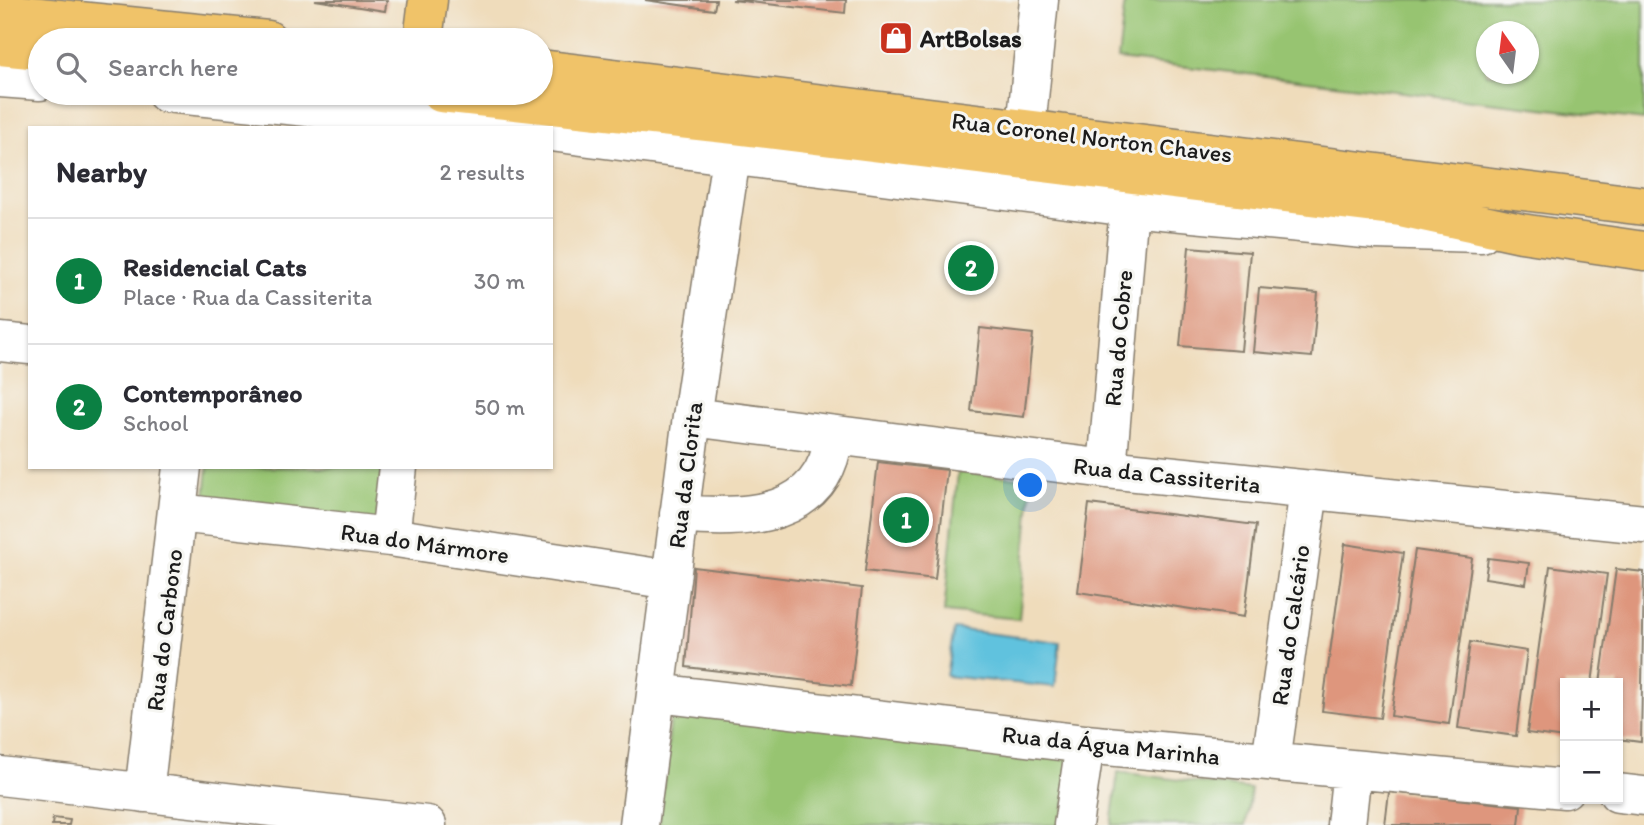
<!DOCTYPE html>
<meta charset="utf-8">
<style>
body{margin:0;font-family:Itim,sans-serif;background:#f7f7f7;color:#2b2b33}
.controls{position:absolute;right:21px;bottom:21px;display:grid;overflow:hidden;border-radius:0px;box-shadow:0 2px 5px #0004}
.controls button{width:63px;height:63px;display:grid;place-items:center;padding:0;border:0;border-bottom:2px solid #e1e1e2;background:#fff;color:#2b2b33;font:35px sans-serif}
.compass{position:absolute;left:1476px;top:21px;width:63px;height:63px;border-radius:50%;background:#fff;box-shadow:0 2px 5px #0004;rotate:346deg}
.you{position:absolute;left:1031px;top:486px;width:24px;height:24px;margin:-18px;border:5px solid #fff;border-radius:50%;background:#1a73e8;box-shadow:0 0 0 10px #1a73e833}
.badge{display:grid;place-items:center;width:46px;height:46px;border-radius:50%;background:#0b8043;color:#fff;font-size:23px;font-weight:700}
.pin{position:absolute;translate:-50% -50%;border:4px solid #fff;box-shadow:0 2px 7px #0006}
.list{margin:0;padding:0;list-style:none}
h2{display:flex;justify-content:space-between;align-items:center;height:91px;margin:0;padding:0 28px;font-size:30px}
h2 small{font-size:23px;font-weight:400;color:#7c7c81}
.list li{display:grid;grid-template-columns:46px 1fr auto;gap:21px;align-items:center;box-sizing:border-box;height:126px;padding:0 28px;border-top:2px solid #e1e1e2}
.list b{display:block;font-size:26px;white-space:nowrap}
.list p{margin:0;font-size:23px;white-space:nowrap;color:#7c7c81}
.list em{font-size:23px;font-style:normal;color:#7c7c81}
.icon{flex:none;width:38px;height:38px;fill:none;stroke:currentColor;stroke-width:2;stroke-linecap:round;stroke-linejoin:round}
.map{position:relative;flex:none;width:1644px;height:825px;overflow:hidden}
.search{position:absolute;background:#fff;box-shadow:0 2px 5px #0004;left:28px;top:28px;width:525px;height:77px;display:flex;align-items:center;gap:18px;box-sizing:border-box;padding:0 24px;border-radius:38px;color:#7c7c81;font-size:26px}
.panel{position:absolute;background:#fff;box-shadow:0 2px 5px #0004;left:28px;top:126px;width:525px;height:343px;border-radius:0px}
.map>svg:first-child{display:block}
.green{fill:#97c471;stroke:#5a7046;stroke-width:2;fill-rule:evenodd}
.water{fill:#60c2de;stroke:#3e6f7d;stroke-width:2}
.building{fill:#de967d}
.lines{fill:none;stroke-linecap:round;stroke-linejoin:round}
.minor-casing{stroke:#867c6c;stroke-width:41}
.major-casing{stroke:#867c6c;stroke-width:41}
.minor{stroke:#fff;stroke-width:38}
.major{stroke:#f0c369;stroke-width:38}
.labels{text-anchor:middle;dominant-baseline:central;stroke-width:6;stroke-linejoin:round;paint-order:stroke}
.poi-label{font-size:24px;font-weight:bold;fill:#1c1c1c;stroke:#f6f6f2;text-anchor:start}
.street-label{font-size:24px;fill:#1c1c1c;stroke:#f6f6f2}
</style>
<div class="map">
<svg width="1644" height="825" viewBox="0 0 1644 825">
<rect width="100%" height="100%" fill="#f6f6f2"/>
<filter id="ink" filterUnits="userSpaceOnUse"><feTurbulence type="fractalNoise" baseFrequency=".0143" numOctaves="2"/><feDisplacementMap in="SourceGraphic" scale="14" xChannelSelector="R" yChannelSelector="G"/><feConvolveMatrix kernelMatrix="1 2 1 2 8 2 1 2 1" color-interpolation-filters="sRGB"/></filter>
<filter id="wash" filterUnits="userSpaceOnUse"><feTurbulence type="fractalNoise" baseFrequency=".00686" numOctaves="4" result="noise"/><feDisplacementMap in="SourceGraphic" scale="28" xChannelSelector="R" yChannelSelector="G"/><feGaussianBlur stdDeviation="1.57" result="paint"/><feColorMatrix in="noise" values="0 0 0 0 0 0 0 0 0 0 0 0 0 0 0 0 0 1.4 0 .05"/><feComposite in="paint" operator="in"/></filter>
<g filter="url(#wash)">
<rect width="100%" height="100%" fill="#efdcbb"/>
<!-- green -->
<path class="green" d="M 1125,0 L 1644,0 L 1644,120 L 1118,59 ZM 1486,32 L 1528,32 L 1528,74 L 1486,74 Z
M 208,467 L 382,467 L 377,523 L 204,507 Z
M 958,472 L 1032,479 L 1019,619 L 944,612 Z
M 672,707 L 1071,756 L 1062,825 L 659,825 Z
M 1118,772 L 1251,789 L 1246,825 L 1111,825 Z"/>
<!-- water -->
<path class="water" d="M 954,629 L 1060,642 L 1055,687 L 946,676 Z"/>
<g id="blocks">
<!-- building -->
<path class="building" d="M 315,0 L 387,0 L 385,11 Z
M 645,0 L 716,0 L 714,10 Z
M 732,0 L 846,0 L 845,13 Z
M 1189,247 L 1250,252 L 1241,351 L 1180,346 Z
M 1259,288 L 1318,293 L 1312,357 L 1253,352 Z
M 980,328 L 1033,334 L 1024,417 L 971,411 Z
M 878,462 L 947,470 L 935,579 L 865,571 Z
M 1089,504 L 1256,525 L 1244,617 L 1078,592 Z
M 1345,544 L 1403,553 L 1380,718 L 1322,711 Z
M 1415,550 L 1472,558 L 1449,724 L 1391,716 Z
M 1488,558 L 1529,563 L 1526,584 L 1485,578 Z
M 1550,566 L 1607,574 L 1592,683 L 1565,683 L 1565,738 L 1527,733 Z
M 694,567 L 862,588 L 851,686 L 686,667 Z
M 1616,569 L 1644,572 L 1641,742 L 1618,739 L 1618,683 L 1600,683 Z
M 1470,642 L 1527,651 L 1516,736 L 1458,728 Z
M 1389,792 L 1521,806 L 1519,825 L 1385,825 Z
M 53,818 L 70,820 L 69,825 L 52,825 Z"/>
</g>
</g>
<g filter="url(#ink)">
<use href="#blocks" fill-opacity="0" stroke="#867c6c" stroke-width="2"/>
<g class="lines">
<!-- minor casing -->
<g class="minor-casing">
<path id="minor" d="M 0,78 L 40,81
M 166,93 L 516,128
M 1026,128 L 1039,0
M 551,132 L 1129,207 L 1375,230 L 1481,233
M 0,342 L 30,345
M 692,417 L 1107,469 L 1644,524
M 1107,469 L 1129,207
M 178,513 L 390,537 L 671,580
M 679,514 C 746,520 824,519 834,435
M 390,537 L 398,467
M 657,693 L 1085,744 L 1565,789
M 1271,761 L 1309,490
M 0,776 L 427,825
M 144,793 L 182,467
M 1618,793 L 1644,796
M 639,825 L 692,417 L 735,130
M 1073,825 L 1085,744
M 1346,825 L 1352,770"/>
</g>
<!-- major casing -->
<g class="major-casing">
<path id="major" d="M 0,13 L 268,40
M 423,40 L 428,0
M 0,46 L 40,50
M 541,69 L 1644,206
M 441,93 L 735,125 L 1400,207 L 1521,233 L 1644,251"/>
</g>
<!-- minor -->
<use href="#minor" class="minor"/>
<!-- major -->
<use href="#major" class="major"/>
</g>
</g>
<!-- icons -->
<defs>
<g id="shop-square" transform="scale(1.75)"><rect x="-9" y="-9" width="18" height="18" rx="4" fill="#c8321e" stroke="#f6f6f2"/><path d="M-5-2.5h2.3a2.7 3.5 0 0 1 5.4 0H5L5.5 6h-11ZM-1.5-2.5h3a1.5 2.3 0 0 0-3 0Z" fill="#fff"/></g>
</defs>
<g fill-rule="evenodd">
<use href="#shop-square" x="896" y="38"/>
</g>
<g class="labels">
<!-- poi labels -->
<g class="poi-label">
<text x="920" y="38">ArtBolsas</text>
</g>
<!-- street labels -->
<g class="street-label">
<text transform="translate(1092 137) rotate(7)">Rua Coronel Norton Chaves</text>
<text transform="translate(1118 338) rotate(-85)">Rua do Cobre</text>
<text transform="translate(685 475) rotate(-83)">Rua da Clorita</text>
<text transform="translate(1167 475) rotate(6)">Rua da Cassiterita</text>
<text transform="translate(425 543) rotate(8)">Rua do Mármore</text>
<text transform="translate(1290 625) rotate(-82)">Rua do Calcário</text>
<text transform="translate(164 630) rotate(-83)">Rua do Carbono</text>
<text transform="translate(1111 745) rotate(6)">Rua da Água Marinha</text>
</g>
</g>
</svg>
<div class="controls">
<button>+</button>
<button>−</button>
</div>
<svg class="compass" viewBox="-18 -18 36 36"><path d="M0-13l5 13h-10z" fill="#e53935"/><path d="M0 13l5-13h-10z" fill="#7c7c81"/></svg>
<div class="you"></div>
<div class="pin badge" style="left:906px;top:520px">1</div>
<div class="pin badge" style="left:971px;top:268px">2</div>
<div class="search"><svg class="icon" aria-label="search" viewBox="0 0 24 24"><circle cx="10" cy="10" r="6"/><path d="M15 15l6 6"/></svg>Search here</div>
<section class="panel">
<h2>Nearby<small>2 results</small></h2>
<ul class="list">
<li><span class="badge">1</span><div><b>Residencial Cats</b><p>Place · Rua da Cassiterita</p></div><em>30 m</em></li>
<li><span class="badge">2</span><div><b>Contemporâneo</b><p>School</p></div><em>50 m</em></li>
</ul>
</section>
</div>
